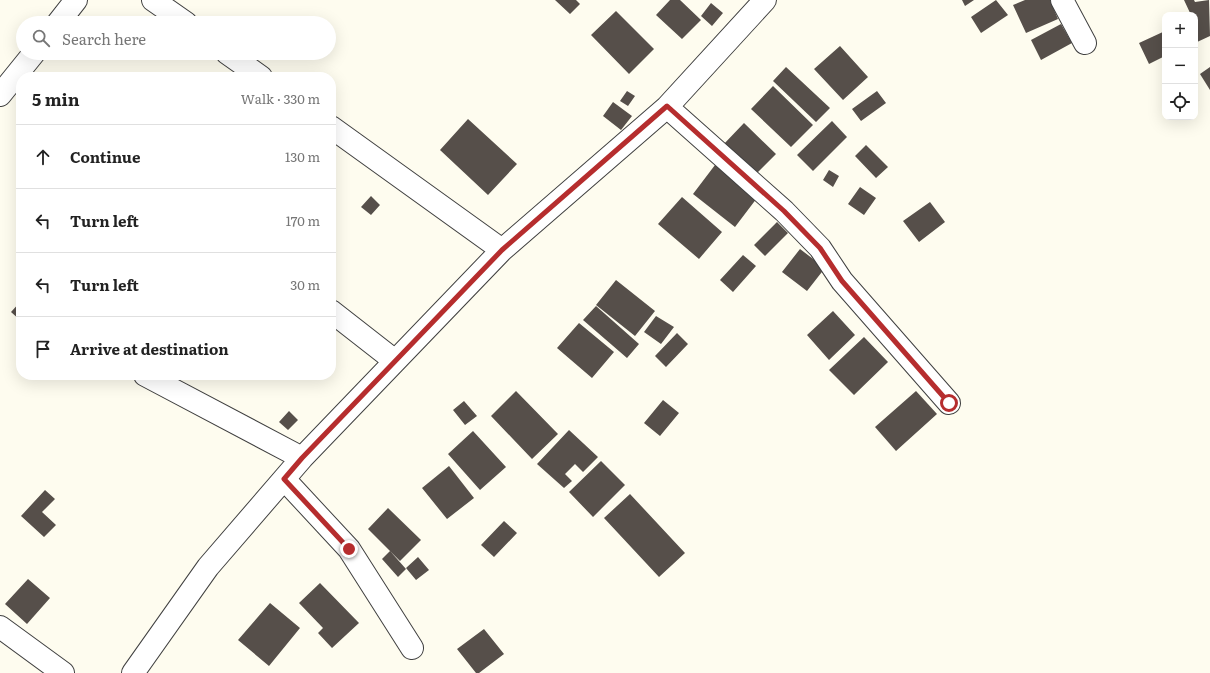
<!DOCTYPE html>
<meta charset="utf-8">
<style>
body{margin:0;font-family:Literata,serif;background:#f2f2f2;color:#222}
.controls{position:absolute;right:12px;top:12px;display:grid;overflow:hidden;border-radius:8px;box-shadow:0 4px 16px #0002}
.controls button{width:36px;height:36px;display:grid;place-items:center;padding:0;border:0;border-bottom:1px solid #e0e0e0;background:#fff;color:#222;font:20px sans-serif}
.stop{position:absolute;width:12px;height:12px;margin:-9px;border:3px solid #b62d2e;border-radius:50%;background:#fff}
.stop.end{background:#b62d2e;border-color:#fff;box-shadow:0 1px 4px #0008}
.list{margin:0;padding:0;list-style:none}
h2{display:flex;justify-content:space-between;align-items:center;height:52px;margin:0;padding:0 16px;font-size:17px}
h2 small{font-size:13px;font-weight:400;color:#767676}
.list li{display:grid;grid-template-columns:26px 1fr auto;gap:12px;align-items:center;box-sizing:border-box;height:64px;padding:0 16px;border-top:1px solid #e0e0e0}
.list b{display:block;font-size:15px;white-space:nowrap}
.list em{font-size:13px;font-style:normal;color:#767676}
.icon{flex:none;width:22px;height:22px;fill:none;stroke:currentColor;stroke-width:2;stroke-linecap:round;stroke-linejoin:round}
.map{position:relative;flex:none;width:1210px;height:673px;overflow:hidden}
.search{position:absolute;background:#fff;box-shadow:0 4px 16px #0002;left:16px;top:16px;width:320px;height:44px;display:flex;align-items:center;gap:10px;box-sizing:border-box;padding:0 14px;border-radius:22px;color:#767676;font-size:15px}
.panel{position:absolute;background:#fff;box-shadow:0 4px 16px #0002;left:16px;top:72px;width:320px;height:308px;border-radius:16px}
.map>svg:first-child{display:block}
.building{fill:#564f4a}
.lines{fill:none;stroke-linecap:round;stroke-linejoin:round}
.minor-casing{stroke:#404040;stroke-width:24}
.minor{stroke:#fff;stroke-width:22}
.route{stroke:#b62d2e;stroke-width:5}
</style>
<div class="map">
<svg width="1210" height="673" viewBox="0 0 1210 673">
<rect width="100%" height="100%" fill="#fefcef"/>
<!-- building -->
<path class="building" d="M 555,0 L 576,0 L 580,4 L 570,14 Z
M 670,0 L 680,0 L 701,20 L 682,39 L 656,15 Z
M 962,0 L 974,0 L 965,6 Z
M 996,0 L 1008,15 L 981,33 L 971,17 Z
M 1025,0 L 1050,0 L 1058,19 L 1026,33 L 1013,5 Z
M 1184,0 L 1194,0 L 1195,2 L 1209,0 L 1210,36 L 1195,43 L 1195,15 L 1191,15 Z
M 711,3 L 723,13 L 712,26 L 701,16 Z
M 616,11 L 654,49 L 629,74 L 591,35 Z
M 1061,24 L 1072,43 L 1041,60 L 1031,40 Z
M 1165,31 L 1165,56 L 1149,64 L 1139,43 Z
M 840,46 L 868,77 L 843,100 L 814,69 Z
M 786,67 L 830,108 L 816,122 L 773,81 Z
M 1210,67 L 1210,90 L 1200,74 Z
M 773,86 L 813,125 L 791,147 L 751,109 Z
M 627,91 L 635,96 L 628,106 L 620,101 Z
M 877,91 L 886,103 L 861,121 L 852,109 Z
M 613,102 L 632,116 L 621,130 L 603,116 Z
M 468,119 L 517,164 L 488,195 L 440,150 Z
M 832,121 L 847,137 L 813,171 L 797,155 Z
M 744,123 L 776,154 L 753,177 L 722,146 Z
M 866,145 L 888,167 L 876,178 L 855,156 Z
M 715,165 L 757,198 L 735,227 L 693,194 Z
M 829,170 L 839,176 L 833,187 L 823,180 Z
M 860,187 L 876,198 L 864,215 L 848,204 Z
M 371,196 L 380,205 L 371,215 L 361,207 Z
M 682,197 L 722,232 L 699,259 L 658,224 Z
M 930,202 L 945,222 L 919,242 L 903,221 Z
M 777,222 L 788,233 L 765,256 L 754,245 Z
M 800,249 L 825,268 L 807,291 L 782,272 Z
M 743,255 L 756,266 L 733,292 L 720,280 Z
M 616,280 L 655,311 L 635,336 L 596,305 Z
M 21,301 L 21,321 L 11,312 Z
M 596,306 L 639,344 L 627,358 L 583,320 Z
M 833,311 L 855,335 L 829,360 L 807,335 Z
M 656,316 L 674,327 L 661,344 L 644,332 Z
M 579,323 L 614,352 L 592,378 L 557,348 Z
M 677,333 L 688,344 L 666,367 L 655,356 Z
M 864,337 L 888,362 L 854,395 L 829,370 Z
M 516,391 L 558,434 L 532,459 L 491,416 Z
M 916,391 L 937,414 L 896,451 L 875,427 Z
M 663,400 L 679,413 L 660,436 L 644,423 Z
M 464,401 L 477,416 L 465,425 L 453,410 Z
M 289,411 L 298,420 L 288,430 L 279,422 Z
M 569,430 L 598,457 L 583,472 L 575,464 L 565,474 L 572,481 L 564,488 L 537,464 Z
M 473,431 L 506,467 L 480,490 L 448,454 Z
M 601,461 L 625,485 L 593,517 L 569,492 Z
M 449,466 L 474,498 L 447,519 L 422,488 Z
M 45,490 L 55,499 L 42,512 L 56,525 L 44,537 L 21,516 Z
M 630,494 L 685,553 L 659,577 L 604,518 Z
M 388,508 L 421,540 L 400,561 L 368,529 Z
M 504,521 L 517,533 L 494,557 L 481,545 Z
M 390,551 L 406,569 L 398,577 L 382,559 Z
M 418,557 L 429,570 L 416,580 L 406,568 Z
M 28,579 L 50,598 L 27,624 L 5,604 Z
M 320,583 L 359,623 L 332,648 L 318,633 L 323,628 L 299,603 Z
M 270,603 L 300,628 L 269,666 L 238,640 Z
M 484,629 L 504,654 L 479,673 L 476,673 L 457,649 Z"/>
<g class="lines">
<!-- minor casing -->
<g class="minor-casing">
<path id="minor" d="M 153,0 L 186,23
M 1062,0 L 1085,43
M 58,23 L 76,0
M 227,53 L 261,77
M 0,95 L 34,53
M 667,107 L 784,211 L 820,248 L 842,281 L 949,403
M 331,127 L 502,250
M 331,311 L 395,361
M 145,375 L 302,458
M 284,479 L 349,549 L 412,648
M 0,627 L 63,673
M 133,673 L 208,567 L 302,458 L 502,250 L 667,107 L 765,0"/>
</g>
<!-- minor -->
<use href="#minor" class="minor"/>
</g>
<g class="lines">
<!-- route -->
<path class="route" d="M 349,549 L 284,479 L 302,458 L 502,250 L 667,106 L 784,211 L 820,248 L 842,281 L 949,403"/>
</g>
</svg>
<div class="controls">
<button>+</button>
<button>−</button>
<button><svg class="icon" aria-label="locate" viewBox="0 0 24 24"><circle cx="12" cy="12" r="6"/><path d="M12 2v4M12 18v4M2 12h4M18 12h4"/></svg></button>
</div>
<div class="stop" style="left:949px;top:403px"></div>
<div class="stop end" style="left:349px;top:549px"></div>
<div class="search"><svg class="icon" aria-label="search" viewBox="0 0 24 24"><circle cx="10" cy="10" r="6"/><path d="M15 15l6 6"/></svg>Search here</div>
<section class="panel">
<h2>5 min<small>Walk · 330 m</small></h2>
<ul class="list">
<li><svg class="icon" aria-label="ahead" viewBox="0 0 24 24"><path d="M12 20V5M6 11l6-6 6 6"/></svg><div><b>Continue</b></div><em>130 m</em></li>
<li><svg class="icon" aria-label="left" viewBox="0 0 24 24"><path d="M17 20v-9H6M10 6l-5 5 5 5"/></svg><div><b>Turn left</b></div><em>170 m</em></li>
<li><svg class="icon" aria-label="left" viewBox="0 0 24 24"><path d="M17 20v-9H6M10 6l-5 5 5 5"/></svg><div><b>Turn left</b></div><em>30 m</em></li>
<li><svg class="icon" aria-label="arrive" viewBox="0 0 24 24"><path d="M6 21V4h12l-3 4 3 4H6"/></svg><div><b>Arrive at destination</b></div></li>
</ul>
</section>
</div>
